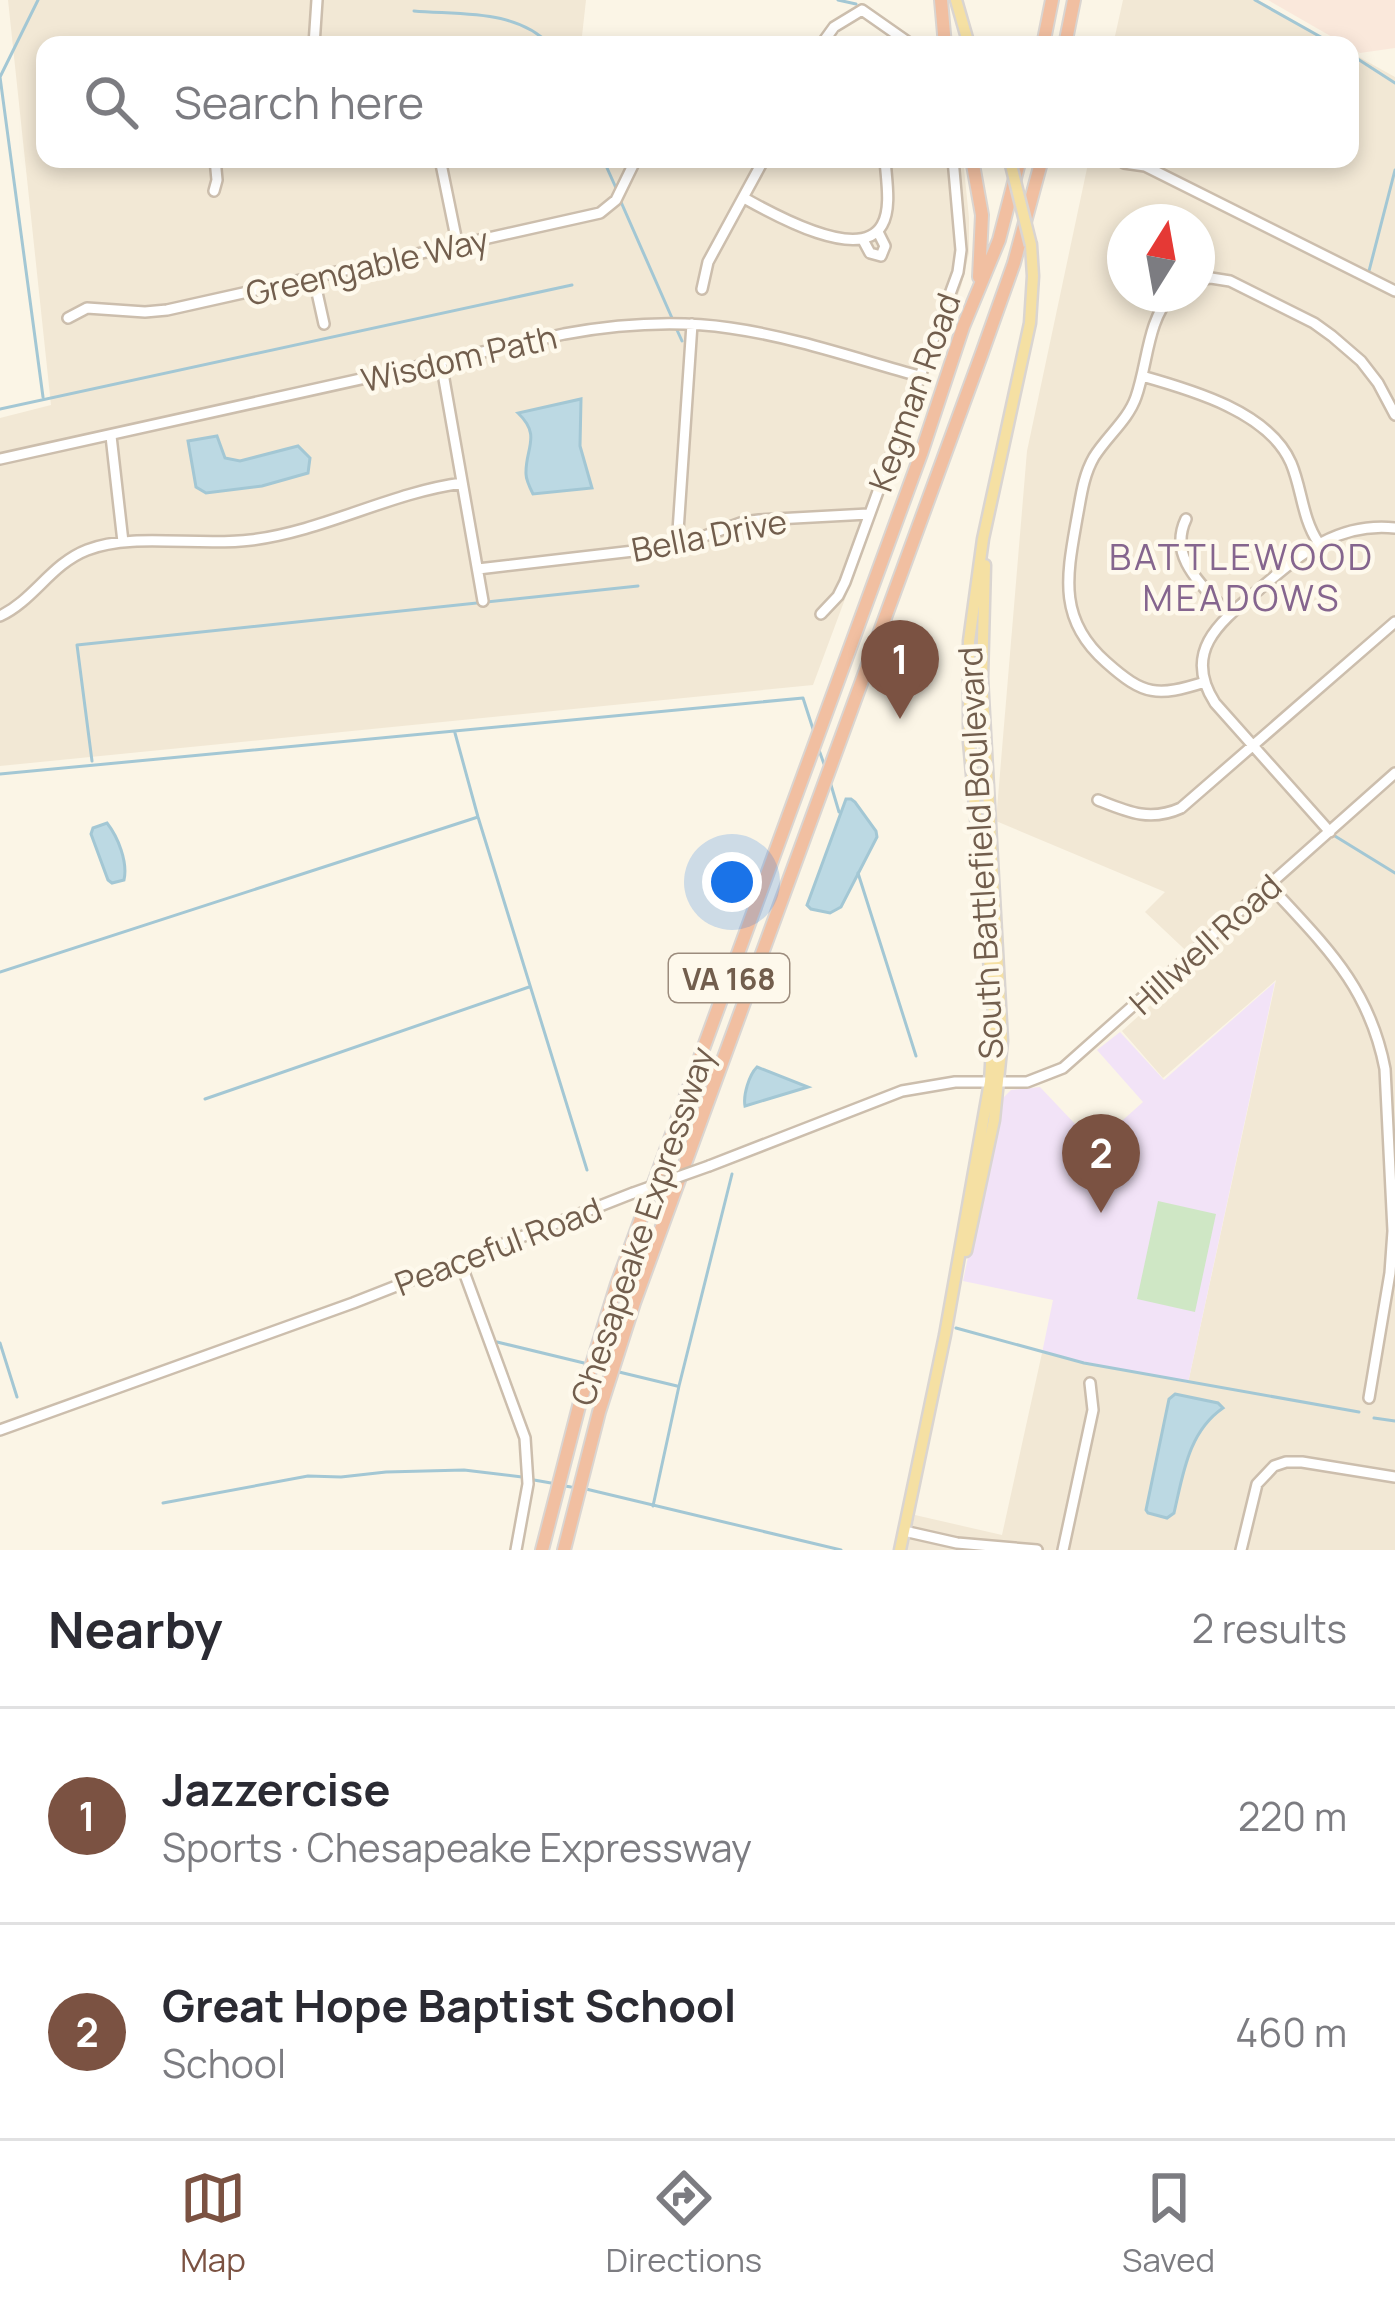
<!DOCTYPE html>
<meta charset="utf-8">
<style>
body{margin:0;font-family:Manrope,sans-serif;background:#f7f7f7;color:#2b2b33}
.compass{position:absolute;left:1107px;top:204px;width:108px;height:108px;border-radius:50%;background:#fff;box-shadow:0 6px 18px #0003;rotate:11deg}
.you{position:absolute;left:732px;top:882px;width:42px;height:42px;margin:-30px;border:9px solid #fff;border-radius:50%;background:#1a73e8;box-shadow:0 0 0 18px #1a73e833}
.badge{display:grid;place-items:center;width:78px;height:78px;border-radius:50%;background:#7b5242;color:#fff;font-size:39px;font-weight:700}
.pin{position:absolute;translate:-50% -99px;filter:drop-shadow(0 3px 6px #0008)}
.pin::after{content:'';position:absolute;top:63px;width:42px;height:36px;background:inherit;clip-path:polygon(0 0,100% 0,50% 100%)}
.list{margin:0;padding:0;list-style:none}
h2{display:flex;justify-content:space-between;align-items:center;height:156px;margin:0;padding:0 48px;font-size:51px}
h2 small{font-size:39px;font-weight:400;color:#7c7c81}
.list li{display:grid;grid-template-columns:78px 1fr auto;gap:36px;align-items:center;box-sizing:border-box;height:216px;padding:0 48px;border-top:3px solid #e1e1e2}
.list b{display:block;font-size:45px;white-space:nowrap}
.list p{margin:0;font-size:39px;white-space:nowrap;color:#7c7c81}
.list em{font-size:39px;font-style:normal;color:#7c7c81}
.icon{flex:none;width:66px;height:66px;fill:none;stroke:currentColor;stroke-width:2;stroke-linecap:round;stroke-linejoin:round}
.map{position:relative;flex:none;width:1395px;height:1550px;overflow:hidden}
.search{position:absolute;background:#fff;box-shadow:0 6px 18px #0003;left:36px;right:36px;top:36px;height:132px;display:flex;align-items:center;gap:30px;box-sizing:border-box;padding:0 42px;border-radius:24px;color:#7c7c81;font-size:45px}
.sheet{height:588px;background:#fff}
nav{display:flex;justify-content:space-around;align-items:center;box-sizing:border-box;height:168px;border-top:3px solid #e1e1e2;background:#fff;font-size:33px;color:#7c7c81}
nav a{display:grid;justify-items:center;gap:6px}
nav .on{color:#7b5242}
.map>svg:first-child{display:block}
.residential{fill:#f2e8d5;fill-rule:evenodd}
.commercial{fill:#fae8db}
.education{fill:#f2e3f7}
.green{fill:#cfe7c5}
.water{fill:#bcd9e3;stroke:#a3c7d4;stroke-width:3}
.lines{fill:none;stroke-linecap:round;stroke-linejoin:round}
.stream{stroke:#a3c7d4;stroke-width:3}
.minor-casing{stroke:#ccbead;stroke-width:14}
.major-casing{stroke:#dad5d1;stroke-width:15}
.highway-casing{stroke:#dad5d1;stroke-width:16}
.minor{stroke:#fff;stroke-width:9}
.major{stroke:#f5e0a3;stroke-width:10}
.highway{stroke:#f1bfa1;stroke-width:12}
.minor-bridge-casing{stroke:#ccbead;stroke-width:14;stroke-linecap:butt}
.major-bridge-casing{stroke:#dad5d1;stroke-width:15;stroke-linecap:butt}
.minor-bridge{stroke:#fff;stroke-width:9}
.major-bridge{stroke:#f5e0a3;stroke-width:10}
.labels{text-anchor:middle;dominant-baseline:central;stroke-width:9;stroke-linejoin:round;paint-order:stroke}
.shield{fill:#fef9ec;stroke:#9c8c7d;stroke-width:3}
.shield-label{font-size:30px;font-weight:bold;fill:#725e4d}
.street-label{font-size:33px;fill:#725e4d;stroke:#fef9ec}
.neighbourhood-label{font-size:36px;letter-spacing:3px;fill:#85658e;stroke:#fef9ec}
</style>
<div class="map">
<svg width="1395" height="1550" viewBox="0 0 1395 1550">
<rect width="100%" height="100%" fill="#fbf5e6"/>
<!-- residential -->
<path class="residential" d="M 8,0 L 586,0 L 581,45 L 45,45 L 45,159 L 963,159 L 969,218 L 969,253 L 961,287 L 813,685 L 0,766 L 0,418 L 51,405 Z
M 1123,0 L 1258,0 L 1336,45 L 1113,45 Z
M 1350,52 L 1395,77 L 1395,1550 L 907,1550 L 915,1515 L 1002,1535 L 1042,1353 L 1188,1383 L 1276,980 L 1163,1078 L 1122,1031 L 1198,962 L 1145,912 L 1165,892 L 996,821 L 1027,451 L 1089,159 L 1350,159 ZM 1125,222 L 1197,222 L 1197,294 L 1125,294 Z"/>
<!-- commercial -->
<path class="commercial" d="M 1268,0 L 1395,0 L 1395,48 L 1360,53 Z"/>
<!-- education -->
<path class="education" d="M 1275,982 L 1188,1383 L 1042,1353 L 1053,1300 L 963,1281 L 1001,1100 L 1011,1090 L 1040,1087 L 1095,1145 L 1143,1102 L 1097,1050 L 1120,1032 L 1164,1080 Z"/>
<!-- green -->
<path class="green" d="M 1158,1201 L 1216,1214 L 1195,1312 L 1137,1299 Z"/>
<!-- water -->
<path class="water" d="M 581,399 L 580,446 L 592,488 L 533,494 C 531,490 526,479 526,474 C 525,448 542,436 518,413 Z
M 217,436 L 225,458 L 240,461 L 298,446 L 310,458 L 308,473 L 262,486 L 206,493 L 196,487 L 188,441 Z
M 846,799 L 851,799 L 855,802 L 876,831 L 877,837 L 841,907 L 830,913 L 811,909 L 807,905 Z
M 107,823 C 118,837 128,862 124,880 L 112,883 L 108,880 L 91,834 L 93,828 Z
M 757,1067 L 808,1087 L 745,1106 C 743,1095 749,1075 757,1067 Z
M 1175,1394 L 1218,1403 L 1223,1408 C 1188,1432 1183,1475 1174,1513 L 1167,1518 L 1148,1513 L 1146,1510 L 1169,1399 Z"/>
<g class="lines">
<!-- stream -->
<path class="stream" d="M 38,0 L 0,77 L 43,397
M 838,0 L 856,4
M 1255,0 L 1335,45
M 414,11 C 459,15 517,9 550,45
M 1350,54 L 1395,83
M 603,159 L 616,188
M 621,202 L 672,318
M 1369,271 L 1395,170
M 677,330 L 682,341
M 0,409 L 572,285
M 455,733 L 478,817 L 587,1170
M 819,750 L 824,764
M 92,761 L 77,645 L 638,586
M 0,774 L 803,698 L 813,729
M 831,785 L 839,812
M 1330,833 L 1395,873
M 858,873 L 916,1056
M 0,972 L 478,817
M 205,1099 L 529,987
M 956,1328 L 1084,1363 L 1359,1412
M 497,1342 L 584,1363
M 0,1343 L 17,1397
M 598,1366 L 605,1368
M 619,1372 L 677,1386
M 1374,1418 L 1395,1421
M 534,1480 L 551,1483
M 565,1486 L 571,1487
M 586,1489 L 841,1550
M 163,1503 L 308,1476 L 341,1477 L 386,1472 L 464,1470 L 522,1477
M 653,1506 L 679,1386 L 732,1174"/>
<!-- minor casing -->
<g class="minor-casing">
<path id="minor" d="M 862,10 L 912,45
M 314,45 L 317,0
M 821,45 L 834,27 L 862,10
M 440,159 L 458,247
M 1124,163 L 1145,166 L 1395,291
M 214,191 L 217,180 L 215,159
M 744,198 C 771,213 860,264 882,225 C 892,208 886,178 885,159
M 863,240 L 870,253 L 881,256 L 885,246 L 878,232
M 314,279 L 324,324
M 1197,280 L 1211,278 L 1230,281 L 1314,323 L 1332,336 L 1361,361 L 1378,383 L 1395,415
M 702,289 L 708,262 L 764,159
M 1172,294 C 1147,321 1148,363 1136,397 C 1128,420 1107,436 1094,457 C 1083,476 1081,497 1077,518 C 1067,575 1057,619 1106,662 C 1144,696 1157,697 1205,682
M 68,318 L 87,308 L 145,312 L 167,310 L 600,213 L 616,200 L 636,159
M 441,362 L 483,601
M 1142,376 C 1192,390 1269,412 1291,463 C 1302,489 1302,518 1318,542
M 111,436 L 123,542
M 0,459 L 564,334 C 619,324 674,320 730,328 C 794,337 857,359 919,376
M 1186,519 C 1167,559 1205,587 1229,615
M 677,546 L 692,324
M 478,569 L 677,546 L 743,522 L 759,520 L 868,514
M 821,614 L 838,596 L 845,582 L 958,272 L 961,250 L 953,159
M 0,616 C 34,600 51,564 87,550 C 132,532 200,547 251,540 C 324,531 389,493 462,483
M 1098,800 C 1128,812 1150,822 1181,808 L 1395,622
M 1330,832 L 1215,703 C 1180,649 1224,619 1262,587 C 1302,553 1338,522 1395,528
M 1270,886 C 1325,946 1369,986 1385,1069 L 1393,1231 L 1390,1273 L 1369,1398
M 709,1166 L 902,1091 L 955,1082 L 1027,1082 L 1063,1068 L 1395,773
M 460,1261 L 525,1438 L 528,1484 L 516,1550
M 0,1430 L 353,1303 L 633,1193
M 904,1531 L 957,1543 L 1037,1550
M 1063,1550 L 1093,1410 L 1090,1383
M 1241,1550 L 1257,1484 L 1274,1466 L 1286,1462 L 1302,1462 L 1395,1477"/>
</g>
<!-- major casing -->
<g class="major-casing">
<path id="major" d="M 956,0 L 969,45
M 966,1251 L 994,1120 L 1002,1041 L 982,678 L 985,565
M 900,1550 L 945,1335 L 990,1082 L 994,1014 L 969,742 L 969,641 L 983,539 L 1030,323 L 1033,276 L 1031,245"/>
</g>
<!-- highway casing -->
<g class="highway-casing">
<path id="highway" d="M 941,0 L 945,45
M 1043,45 L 1052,0
M 1065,45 L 1074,0
M 972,159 L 982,215 L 979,277
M 542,1550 L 579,1406 L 617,1284 L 921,454 L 963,327 L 999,240 L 1020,159
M 564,1550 L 599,1412 L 634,1303 L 982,353 L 1014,263 L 1042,159"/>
</g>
<!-- minor -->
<use href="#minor" class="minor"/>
<!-- major -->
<use href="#major" class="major"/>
<!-- highway -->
<use href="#highway" class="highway"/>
<!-- minor-bridge casing -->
<g class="minor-bridge-casing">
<path id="minor-bridge" d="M 633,1193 L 709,1166"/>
</g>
<!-- major-bridge casing -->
<g class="major-bridge-casing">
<path id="major-bridge" d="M 1010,161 L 1031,245"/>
</g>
<!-- minor-bridge -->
<use href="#minor-bridge" class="minor-bridge"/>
<!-- major-bridge -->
<use href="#major-bridge" class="major-bridge"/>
</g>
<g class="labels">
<!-- shield labels -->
<rect class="shield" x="669" y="954" width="120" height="48" rx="9"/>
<g class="shield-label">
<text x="729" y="978">VA 168</text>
</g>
<!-- street labels -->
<g class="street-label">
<text transform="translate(367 266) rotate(-13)">Greengable Way</text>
<text transform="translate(459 358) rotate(-13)">Wisdom Path</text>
<text transform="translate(914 392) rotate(-70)">Kegman Road</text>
<text transform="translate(709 535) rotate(-11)">Bella Drive</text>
<text transform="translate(980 853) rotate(-93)">South Battlefield Boulevard</text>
<text transform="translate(1205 944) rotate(-42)">Hillwell Road</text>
<text transform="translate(642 1226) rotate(-71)">Chesapeake Expressway</text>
<text transform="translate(498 1246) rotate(-21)">Peaceful Road</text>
</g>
<!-- neighbourhood labels -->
<g class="neighbourhood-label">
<text x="1242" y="556">BATTLEWOOD<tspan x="1242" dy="41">MEADOWS</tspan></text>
</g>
</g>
</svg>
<svg class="compass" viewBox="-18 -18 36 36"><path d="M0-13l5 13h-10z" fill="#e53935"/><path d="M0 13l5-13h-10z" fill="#7c7c81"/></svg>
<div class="you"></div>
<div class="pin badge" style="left:900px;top:719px">1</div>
<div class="pin badge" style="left:1101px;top:1213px">2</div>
<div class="search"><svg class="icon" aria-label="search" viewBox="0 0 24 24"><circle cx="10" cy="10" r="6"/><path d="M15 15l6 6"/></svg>Search here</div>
</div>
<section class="sheet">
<h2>Nearby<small>2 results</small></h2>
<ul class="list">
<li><span class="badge">1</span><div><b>Jazzercise</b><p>Sports · Chesapeake Expressway</p></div><em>220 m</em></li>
<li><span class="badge">2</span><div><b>Great Hope Baptist School</b><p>School</p></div><em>460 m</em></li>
</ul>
</section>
<nav>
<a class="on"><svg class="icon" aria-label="map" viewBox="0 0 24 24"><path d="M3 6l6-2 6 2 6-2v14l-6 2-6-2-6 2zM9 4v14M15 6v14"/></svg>Map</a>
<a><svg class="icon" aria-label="directions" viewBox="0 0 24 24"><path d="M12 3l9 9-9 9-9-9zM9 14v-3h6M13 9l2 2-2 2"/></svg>Directions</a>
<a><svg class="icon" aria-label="saved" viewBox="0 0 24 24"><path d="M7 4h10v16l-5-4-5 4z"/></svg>Saved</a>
</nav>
